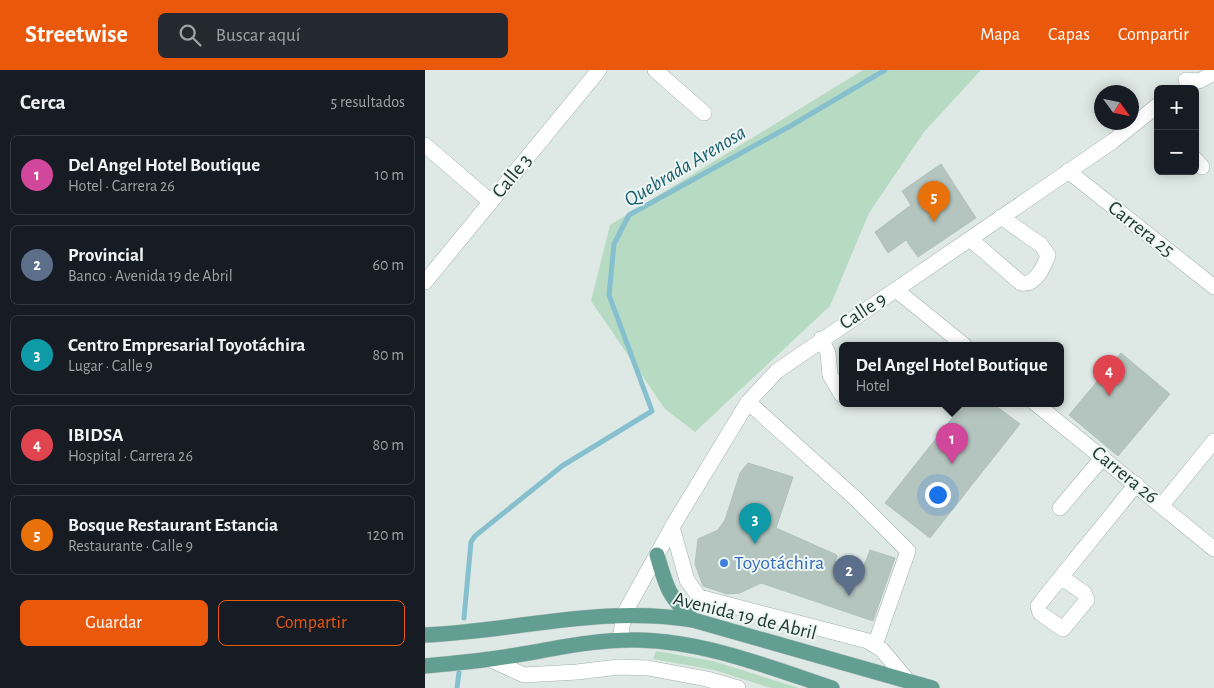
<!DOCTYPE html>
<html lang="es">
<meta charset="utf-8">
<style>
body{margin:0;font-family:"Alegreya Sans",sans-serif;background:#242831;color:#f1f3f6}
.controls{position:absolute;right:15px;top:15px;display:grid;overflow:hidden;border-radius:8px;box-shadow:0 2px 12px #0003}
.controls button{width:45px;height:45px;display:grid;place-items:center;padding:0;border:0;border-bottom:1px solid #363941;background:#171b24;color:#f1f3f6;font:25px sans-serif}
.compass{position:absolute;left:669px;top:15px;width:45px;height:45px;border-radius:50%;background:#171b24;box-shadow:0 2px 12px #0003;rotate:123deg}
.you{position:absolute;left:512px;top:424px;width:18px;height:18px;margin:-12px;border:4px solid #fff;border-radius:50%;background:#1a73e8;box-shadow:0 0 0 8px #1a73e833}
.badge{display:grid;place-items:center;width:32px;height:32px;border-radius:50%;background:#ea580c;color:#fff;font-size:16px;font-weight:700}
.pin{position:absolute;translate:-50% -41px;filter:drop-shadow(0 1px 2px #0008)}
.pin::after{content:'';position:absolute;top:26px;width:18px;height:15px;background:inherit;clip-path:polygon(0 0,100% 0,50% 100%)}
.popup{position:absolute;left:414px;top:272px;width:225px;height:65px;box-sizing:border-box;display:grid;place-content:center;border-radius:8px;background:#171b24;filter:drop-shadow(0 1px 4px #0005);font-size:16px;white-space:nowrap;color:#9ea1a6}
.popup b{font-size:19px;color:#f1f3f6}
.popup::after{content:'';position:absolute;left:50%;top:100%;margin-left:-10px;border:10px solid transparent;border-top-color:#171b24}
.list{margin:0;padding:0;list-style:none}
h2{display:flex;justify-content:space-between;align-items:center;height:65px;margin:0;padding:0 20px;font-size:21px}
h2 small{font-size:16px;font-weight:400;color:#9ea1a6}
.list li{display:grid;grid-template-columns:32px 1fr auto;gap:15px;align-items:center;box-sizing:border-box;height:80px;margin:0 10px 10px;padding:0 10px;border:1px solid #363941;border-radius:8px}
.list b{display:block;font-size:19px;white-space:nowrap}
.list p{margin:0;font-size:16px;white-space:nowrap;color:#9ea1a6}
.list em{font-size:16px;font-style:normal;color:#9ea1a6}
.actions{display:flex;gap:10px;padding:15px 20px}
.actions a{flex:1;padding:11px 0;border:1px solid #ea580c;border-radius:8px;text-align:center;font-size:18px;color:#ea580c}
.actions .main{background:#ea580c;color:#fff}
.icon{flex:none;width:28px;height:28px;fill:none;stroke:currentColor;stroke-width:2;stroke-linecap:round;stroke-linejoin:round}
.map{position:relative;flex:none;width:789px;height:618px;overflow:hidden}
header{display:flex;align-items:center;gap:30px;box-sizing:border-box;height:70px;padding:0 25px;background:#ea580c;color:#fff}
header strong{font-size:24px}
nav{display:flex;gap:28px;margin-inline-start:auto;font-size:18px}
.search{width:350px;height:45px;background:#242831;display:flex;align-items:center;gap:12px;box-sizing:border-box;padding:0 18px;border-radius:8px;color:#9ea1a6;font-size:19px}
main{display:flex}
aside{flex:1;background:#171b24}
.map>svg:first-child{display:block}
.green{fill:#b7dac2}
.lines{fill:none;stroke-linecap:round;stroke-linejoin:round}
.stream{stroke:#86c0ce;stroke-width:5}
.building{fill:#b4c4be;stroke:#b1c2bc}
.minor-casing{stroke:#a1b0ac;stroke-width:16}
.major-casing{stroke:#bcc3c2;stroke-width:16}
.minor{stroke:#fff;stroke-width:15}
.major{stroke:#639e92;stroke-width:15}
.shop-dot{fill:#3f7fe0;stroke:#eef6f2;stroke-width:2}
.labels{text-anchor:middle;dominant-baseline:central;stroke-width:4;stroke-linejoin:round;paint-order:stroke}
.street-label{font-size:20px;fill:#203833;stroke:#eef6f2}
.shop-label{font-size:20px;fill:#366cbe;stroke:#eef6f2;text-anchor:start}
.water-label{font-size:21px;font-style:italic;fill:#1c6072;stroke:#eef6f2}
</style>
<header>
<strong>Streetwise</strong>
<div class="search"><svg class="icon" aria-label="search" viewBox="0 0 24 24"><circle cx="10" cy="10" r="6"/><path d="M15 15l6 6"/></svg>Buscar aquí</div>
<nav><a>Mapa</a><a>Capas</a><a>Compartir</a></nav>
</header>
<main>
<aside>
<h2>Cerca<small>5 resultados</small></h2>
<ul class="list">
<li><span class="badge" style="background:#d1479c">1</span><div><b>Del Angel Hotel Boutique</b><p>Hotel · Carrera 26</p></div><em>10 m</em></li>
<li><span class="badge" style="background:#5c6f8a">2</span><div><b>Provincial</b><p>Banco · Avenida 19 de Abril</p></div><em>60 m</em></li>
<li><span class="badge" style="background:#0f9aa8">3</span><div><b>Centro Empresarial Toyotáchira</b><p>Lugar · Calle 9</p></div><em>80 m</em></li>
<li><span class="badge" style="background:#e0444e">4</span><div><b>IBIDSA</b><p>Hospital · Carrera 26</p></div><em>80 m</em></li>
<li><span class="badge" style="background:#e8710a">5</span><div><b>Bosque Restaurant Estancia</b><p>Restaurante · Calle 9</p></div><em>120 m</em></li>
</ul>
<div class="actions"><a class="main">Guardar</a><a>Compartir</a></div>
</aside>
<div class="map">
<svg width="789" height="618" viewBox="0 0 789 618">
<rect width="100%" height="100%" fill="#dee9e5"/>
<!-- green -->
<path class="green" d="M 438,0 L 556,0 L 499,62 L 444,143 L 405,236 L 270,362 L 240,339 L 166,231 L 185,155 Z
M 231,581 L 288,591 L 374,618 L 346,618 L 289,600 L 228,589 Z"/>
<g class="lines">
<!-- stream -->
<path class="stream" d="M 39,548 L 46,472 L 50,466 L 137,396 L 227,341 L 184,225 L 189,174 L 204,145 L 367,55 L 460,0
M 32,618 L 34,602"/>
</g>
<!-- building -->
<path class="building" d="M 516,94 L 551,148 L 493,187 L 481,170 L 463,183 L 450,162 L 486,135 L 477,121 Z
M 696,283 L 745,324 L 693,386 L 644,345 Z
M 539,333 L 567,333 L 595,354 L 505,468 L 460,433 Z
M 323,393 L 368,407 L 351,458 L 412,485 L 410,492 L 437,501 L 445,480 L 470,488 L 448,551 L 336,513 L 315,523 L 302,524 L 278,516 L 270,494 L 273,469 L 293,460 L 300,450 L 315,403 Z"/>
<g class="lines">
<!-- minor casing -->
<g class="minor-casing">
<path id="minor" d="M 230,0 L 279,43
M 761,10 L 774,11 L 789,3
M 0,75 L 66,132
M 770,89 L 777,97
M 643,101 L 789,217
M 545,169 L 596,213 C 610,216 619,197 623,185 L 616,175 L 576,147
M 0,212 L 174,0
M 471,220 L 539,275
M 396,269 L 403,283 L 405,305 L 416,324
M 323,332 L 431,429 L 483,481 L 450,575
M 610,333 L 789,479
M 737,435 L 789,371
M 635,438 L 678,387
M 247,457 L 262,510 L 274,527 L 443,571 L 457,580 L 483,611
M 636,507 L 659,523 L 662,530 L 638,559 L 615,543 L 613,536 C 645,495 679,455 711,414
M 195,570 L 199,544 L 250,452 L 323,332 L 352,301 L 688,71 L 733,35
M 64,589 L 99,605 L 152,602 L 194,597 L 223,598 L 282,609 L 313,618"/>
</g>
<!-- major casing -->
<g class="major-casing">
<path id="major" d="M 232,485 C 242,519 243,525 268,550
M 0,565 C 92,561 175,535 268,550 L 507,618
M 0,596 C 21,594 43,592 65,589 C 113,583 162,569 212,570 C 279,571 344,597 407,618"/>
</g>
<!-- minor -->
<use href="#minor" class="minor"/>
<!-- major -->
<use href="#major" class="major"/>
</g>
<!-- markers -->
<circle class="shop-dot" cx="299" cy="493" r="5"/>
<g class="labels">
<!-- street labels -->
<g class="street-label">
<text transform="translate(87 106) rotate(-51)">Calle 3</text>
<text transform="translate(716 159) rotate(38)">Carrera 25</text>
<text transform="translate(438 241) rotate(-33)">Calle 9</text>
<text transform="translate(700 405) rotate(39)">Carrera 26</text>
<text transform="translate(320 546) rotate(14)">Avenida 19 de Abril</text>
</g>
<!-- shop labels -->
<g class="shop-label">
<text x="309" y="493">Toyotáchira</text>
</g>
<!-- water labels -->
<g class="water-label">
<text transform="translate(260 96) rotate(-31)">Quebrada Arenosa</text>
</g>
</g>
</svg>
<div class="controls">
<button>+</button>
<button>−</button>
</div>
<svg class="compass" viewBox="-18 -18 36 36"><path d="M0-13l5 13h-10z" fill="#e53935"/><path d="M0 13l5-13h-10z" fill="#9ea1a6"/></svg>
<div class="you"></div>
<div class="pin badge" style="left:527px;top:394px;background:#d1479c">1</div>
<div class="popup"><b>Del Angel Hotel Boutique</b>Hotel</div>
<div class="pin badge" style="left:424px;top:526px;background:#5c6f8a">2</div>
<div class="pin badge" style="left:330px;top:474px;background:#0f9aa8">3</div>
<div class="pin badge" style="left:684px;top:326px;background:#e0444e">4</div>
<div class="pin badge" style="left:509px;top:152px;background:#e8710a">5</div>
</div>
</main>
